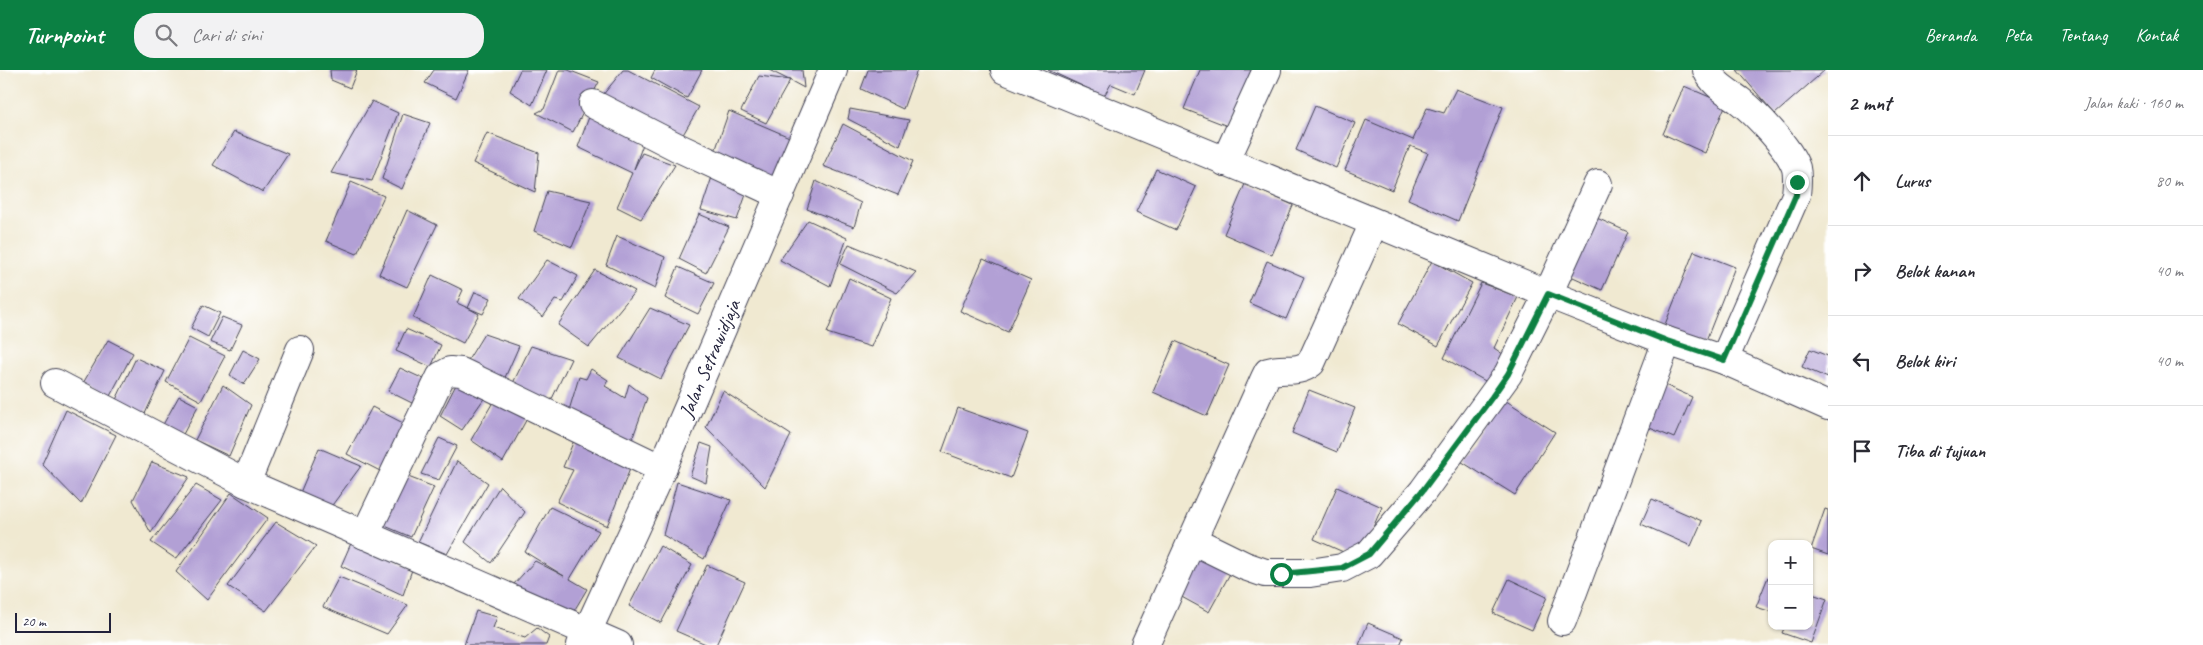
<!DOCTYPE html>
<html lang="id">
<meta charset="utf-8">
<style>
body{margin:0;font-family:Caveat,sans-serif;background:#f2f2f3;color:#2b2b33}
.controls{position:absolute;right:15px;bottom:15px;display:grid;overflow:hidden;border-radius:10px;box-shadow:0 1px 4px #0004}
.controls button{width:45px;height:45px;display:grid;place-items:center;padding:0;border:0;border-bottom:1px solid #e1e1e2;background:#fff;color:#2b2b33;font:25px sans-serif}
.scale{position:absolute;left:15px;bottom:12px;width:96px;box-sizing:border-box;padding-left:5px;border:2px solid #22223b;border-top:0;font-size:14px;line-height:18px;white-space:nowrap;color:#22223b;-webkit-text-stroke:4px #fff;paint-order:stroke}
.stop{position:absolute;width:15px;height:15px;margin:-11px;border:4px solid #0b8043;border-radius:50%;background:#fff}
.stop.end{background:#0b8043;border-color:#fff;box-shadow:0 1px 5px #0008}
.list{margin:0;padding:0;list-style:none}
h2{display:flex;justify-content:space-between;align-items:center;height:65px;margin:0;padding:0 20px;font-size:21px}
h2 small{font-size:16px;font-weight:400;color:#7c7c81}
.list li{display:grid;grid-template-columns:32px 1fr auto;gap:15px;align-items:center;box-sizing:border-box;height:90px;padding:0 20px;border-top:1px solid #e1e1e2}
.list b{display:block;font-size:19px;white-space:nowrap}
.list em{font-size:16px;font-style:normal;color:#7c7c81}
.icon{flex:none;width:28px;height:28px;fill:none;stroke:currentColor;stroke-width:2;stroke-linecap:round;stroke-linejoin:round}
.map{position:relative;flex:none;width:1828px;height:575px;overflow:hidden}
header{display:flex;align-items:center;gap:30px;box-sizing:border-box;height:70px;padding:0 25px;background:#0b8043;color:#fff}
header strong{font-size:24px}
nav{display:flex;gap:28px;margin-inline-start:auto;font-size:18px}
.search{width:350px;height:45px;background:#f2f2f3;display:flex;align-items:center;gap:12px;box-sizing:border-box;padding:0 18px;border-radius:20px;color:#7c7c81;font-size:19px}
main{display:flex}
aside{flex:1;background:#fff}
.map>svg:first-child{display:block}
.building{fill:#b2a0d5}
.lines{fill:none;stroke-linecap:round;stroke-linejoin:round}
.street-casing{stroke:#414052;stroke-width:30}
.street{stroke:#fff;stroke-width:28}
.route{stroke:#0b8043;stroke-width:6}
.labels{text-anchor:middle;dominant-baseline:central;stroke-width:4;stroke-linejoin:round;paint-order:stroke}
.street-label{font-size:20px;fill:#22223b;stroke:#fff}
</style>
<header>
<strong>Turnpoint</strong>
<div class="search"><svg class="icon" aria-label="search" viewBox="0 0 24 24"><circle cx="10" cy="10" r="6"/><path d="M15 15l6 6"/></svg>Cari di sini</div>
<nav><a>Beranda</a><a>Peta</a><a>Tentang</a><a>Kontak</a></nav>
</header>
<main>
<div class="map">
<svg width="1828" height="575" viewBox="0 0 1828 575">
<rect width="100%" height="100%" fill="#fff"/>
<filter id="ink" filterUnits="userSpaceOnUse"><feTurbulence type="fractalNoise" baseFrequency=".02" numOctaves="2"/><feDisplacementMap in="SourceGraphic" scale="10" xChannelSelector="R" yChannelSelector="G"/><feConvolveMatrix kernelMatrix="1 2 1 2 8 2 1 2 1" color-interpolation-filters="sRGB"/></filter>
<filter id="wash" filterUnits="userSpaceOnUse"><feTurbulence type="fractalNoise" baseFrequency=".0096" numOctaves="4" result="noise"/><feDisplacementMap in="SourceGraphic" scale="20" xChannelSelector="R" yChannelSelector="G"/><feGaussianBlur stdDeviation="1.12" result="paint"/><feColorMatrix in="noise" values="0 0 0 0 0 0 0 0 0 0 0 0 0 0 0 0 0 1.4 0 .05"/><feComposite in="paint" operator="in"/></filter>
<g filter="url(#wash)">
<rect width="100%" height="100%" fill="#f0e9d1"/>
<g id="blocks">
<!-- building -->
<path class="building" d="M 330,0 L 357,0 L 350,18 L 331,10 Z
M 434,0 L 469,0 L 456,28 L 425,13 Z
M 520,0 L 547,0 L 532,35 L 510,21 Z
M 559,0 L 568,0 L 599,12 L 573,62 L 536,43 L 544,39 Z
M 623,0 L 628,0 L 699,37 L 677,75 L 602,26 Z
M 655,0 L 702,0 L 687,28 L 651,8 Z
M 769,0 L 802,0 L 804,18 L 793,12 Z
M 868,0 L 917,0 L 903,39 L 861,19 Z
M 1048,0 L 1145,0 L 1135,24 L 1111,14 L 1104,26 Z
M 1200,0 L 1262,0 L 1230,57 L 1184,39 Z
M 1737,0 L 1825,0 L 1775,44 Z
M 759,6 L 790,10 L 766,53 L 741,41 Z
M 1684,16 L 1726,34 L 1705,83 L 1663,64 Z
M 1456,19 L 1503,37 L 1458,151 L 1408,129 L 1428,83 L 1410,76 L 1392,120 L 1345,100 L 1366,50 L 1413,70 L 1427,38 L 1444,43 Z
M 372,31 L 398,43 L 372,111 L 331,103 Z
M 593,36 L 647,63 L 634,99 L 642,83 L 675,95 L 641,149 L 617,137 L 632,103 L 578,77 Z
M 1315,36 L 1355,53 L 1336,98 L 1296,80 Z
M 850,39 L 909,50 L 900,76 L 848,49 Z
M 729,41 L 794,69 L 771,114 L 712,90 Z
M 403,44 L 430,53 L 402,119 L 382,109 Z
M 843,54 L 913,91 L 898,125 L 823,96 Z
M 234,62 L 288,84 L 263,122 L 213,95 Z
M 487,63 L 539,83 L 535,122 L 473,93 Z
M 1156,99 L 1196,117 L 1176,160 L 1136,142 Z
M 712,107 L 749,116 L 737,150 L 701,140 Z
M 816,111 L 861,133 L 854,157 L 807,139 Z
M 351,112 L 384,126 L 357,184 L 326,171 Z
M 1245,114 L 1293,135 L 1272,185 L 1224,164 Z
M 547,121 L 591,131 L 572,177 L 534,161 Z
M 407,140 L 437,155 L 407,217 L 379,204 Z
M 699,144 L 729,157 L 706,203 L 679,189 Z
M 1590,145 L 1628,162 L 1602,220 L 1564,203 Z
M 808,150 L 847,168 L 830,216 L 780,190 Z
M 617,166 L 665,187 L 655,219 L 606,195 Z
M 849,174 L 916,202 L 897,223 L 840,194 Z
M 1694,181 L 1735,197 L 1705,273 L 1664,257 Z
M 983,189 L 1031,210 L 1008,262 L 960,241 Z
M 547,190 L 578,206 L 563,232 L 555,230 L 543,247 L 519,229 Z
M 1267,191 L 1304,207 L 1286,249 L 1249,233 Z
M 1432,191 L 1472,213 L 1438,276 L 1398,254 Z
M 678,197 L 714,213 L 698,244 L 665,228 Z
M 595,200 L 635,221 L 589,277 L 558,255 Z
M 432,205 L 463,220 L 457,233 L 468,238 L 475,222 L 491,228 L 483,244 L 468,238 L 479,244 L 463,273 L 413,248 Z
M 849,208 L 891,228 L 871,277 L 827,263 Z
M 1481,213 L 1518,227 L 1494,278 L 1510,289 L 1496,317 L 1444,288 Z
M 203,235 L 220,243 L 208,267 L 191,258 Z
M 650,238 L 689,255 L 661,309 L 619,288 Z
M 222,247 L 242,255 L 230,280 L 210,272 Z
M 406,259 L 441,275 L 431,297 L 396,281 Z
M 484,264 L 519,276 L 503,312 L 465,295 Z
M 189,268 L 225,286 L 201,331 L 166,312 Z
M 108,270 L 133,283 L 110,326 L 82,315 Z
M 1175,271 L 1229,295 L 1207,346 L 1153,322 Z
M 531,276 L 571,289 L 549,335 L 513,313 Z
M 1810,279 L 1828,286 L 1828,308 L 1802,297 Z
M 243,280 L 260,289 L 244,314 L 230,305 Z
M 136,288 L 165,301 L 143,348 L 114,334 Z
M 400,298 L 428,311 L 416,335 L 388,321 Z
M 591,299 L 608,310 L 605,316 L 625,328 L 629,314 L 647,328 L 629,378 L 567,347 L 579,307 L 586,309 Z
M 460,307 L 490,320 L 462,360 L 440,346 Z
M 1658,312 L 1692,327 L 1674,368 L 1640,354 Z
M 223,315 L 251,335 L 229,386 L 195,370 Z
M 1309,320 L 1355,338 L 1337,382 L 1292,363 Z
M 723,321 L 791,365 L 765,417 L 706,357 Z
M 179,326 L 198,336 L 180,370 L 160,360 Z
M 496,327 L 529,345 L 503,392 L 471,370 Z
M 1500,327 L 1555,362 L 1515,425 L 1459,390 Z
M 372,337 L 405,354 L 380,401 L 347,384 Z
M 958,338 L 1028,363 L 1011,408 L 942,382 Z
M 66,340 L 116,365 L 81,434 L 42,394 Z
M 577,363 L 632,394 L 607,456 L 557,432 L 573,400 L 563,397 Z
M 439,368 L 457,376 L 439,410 L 421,404 Z
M 701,373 L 712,377 L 706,413 L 690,406 Z
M 319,378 L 361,396 L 330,438 L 299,425 Z
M 457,391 L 488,413 L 447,484 L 418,472 Z
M 152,392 L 189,407 L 151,463 L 133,430 Z
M 403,405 L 434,417 L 411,467 L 378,453 Z
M 677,412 L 731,430 L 704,489 L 663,465 Z
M 196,415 L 222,430 L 176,489 L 151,472 Z
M 500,416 L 525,442 L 491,493 L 465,472 Z
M 1337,417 L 1382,437 L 1359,489 L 1314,469 Z
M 231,423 L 268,448 L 207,530 L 176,502 Z
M 1652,429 L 1702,451 L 1691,476 L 1641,454 Z
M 550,437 L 599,461 L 570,509 L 587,519 L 568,551 L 513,515 L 535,491 L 564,506 L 525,482 Z
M 1825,439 L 1828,440 L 1828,485 L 1811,479 Z
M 276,452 L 316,476 L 266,541 L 228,516 Z
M 352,471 L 413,497 L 403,525 L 341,496 Z
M 660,476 L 692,495 L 661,553 L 629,536 Z
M 1201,483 L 1232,500 L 1209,542 L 1178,525 Z
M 707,495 L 745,512 L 716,575 L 708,575 L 676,561 Z
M 339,507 L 408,535 L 387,564 L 323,537 Z
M 1768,507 L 1772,509 L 1772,542 L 1756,537 Z
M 1509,509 L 1547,527 L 1532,560 L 1493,543 Z
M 1809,523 L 1827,529 L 1811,573 L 1782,563 L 1785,556 L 1809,556 Z
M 476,541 L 497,547 L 493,558 L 525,568 L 537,558 L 549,567 L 546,575 L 464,575 Z
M 1368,553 L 1403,568 L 1400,575 L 1359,575 Z"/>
</g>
</g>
<g filter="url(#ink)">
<use href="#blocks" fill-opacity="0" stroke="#414052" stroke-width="1"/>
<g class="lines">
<!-- street casing -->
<g class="street-casing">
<g id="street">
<path d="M 1005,0 L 1548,224 L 1667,271 L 1724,290 L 1828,336"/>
<path d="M 1707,0 C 1713,14 1728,22 1740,31 C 1756,43 1790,79 1796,98 C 1798,107 1797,116 1796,125 L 1724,290"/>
<path d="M 593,34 L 677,77 L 780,125"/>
<path d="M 1225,92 L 1267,0"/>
<path d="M 300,280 L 246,413 L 618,575"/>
<path d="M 55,313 L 246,413"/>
<path d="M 365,465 L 441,306 L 450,301 L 461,302 L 662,399"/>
<path d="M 1192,470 L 1245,496 L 1265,503 L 1310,503 L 1342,498 L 1369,484 L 1423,421 L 1508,304 L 1548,224 L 1598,114"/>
<path d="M 1562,551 L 1667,271"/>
<path id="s1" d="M 581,575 L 662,399 L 833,0"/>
<path d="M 1145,575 L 1265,308 L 1268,302 C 1283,297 1297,304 1311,293 L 1374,153"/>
</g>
</g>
<!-- street -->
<use href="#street" class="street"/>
</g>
</g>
<g class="lines" filter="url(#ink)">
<!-- route -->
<path class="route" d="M 1281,504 L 1342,498 L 1369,484 L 1423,420 L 1492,327 L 1508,304 L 1548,224 L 1667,271 L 1724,290 L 1796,125 L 1797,112"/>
</g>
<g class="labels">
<!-- street labels -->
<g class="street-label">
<text stroke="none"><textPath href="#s1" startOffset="314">Jalan Setrawidjaja</textPath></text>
</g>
</g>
</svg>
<div class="controls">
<button>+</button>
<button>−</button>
</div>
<div class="scale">20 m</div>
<div class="stop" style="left:1281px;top:504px"></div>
<div class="stop end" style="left:1797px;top:112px"></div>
</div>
<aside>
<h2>2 mnt<small>Jalan kaki · 160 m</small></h2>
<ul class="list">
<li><svg class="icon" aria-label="ahead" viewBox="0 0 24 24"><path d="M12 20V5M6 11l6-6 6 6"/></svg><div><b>Lurus</b></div><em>80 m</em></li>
<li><svg class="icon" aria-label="right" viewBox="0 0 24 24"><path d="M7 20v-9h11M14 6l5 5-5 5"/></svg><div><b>Belok kanan</b></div><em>40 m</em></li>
<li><svg class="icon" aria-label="left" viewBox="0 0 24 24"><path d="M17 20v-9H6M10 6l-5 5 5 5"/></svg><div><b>Belok kiri</b></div><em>40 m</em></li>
<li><svg class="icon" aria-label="arrive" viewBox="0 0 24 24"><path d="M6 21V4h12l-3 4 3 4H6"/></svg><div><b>Tiba di tujuan</b></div></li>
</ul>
</aside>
</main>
